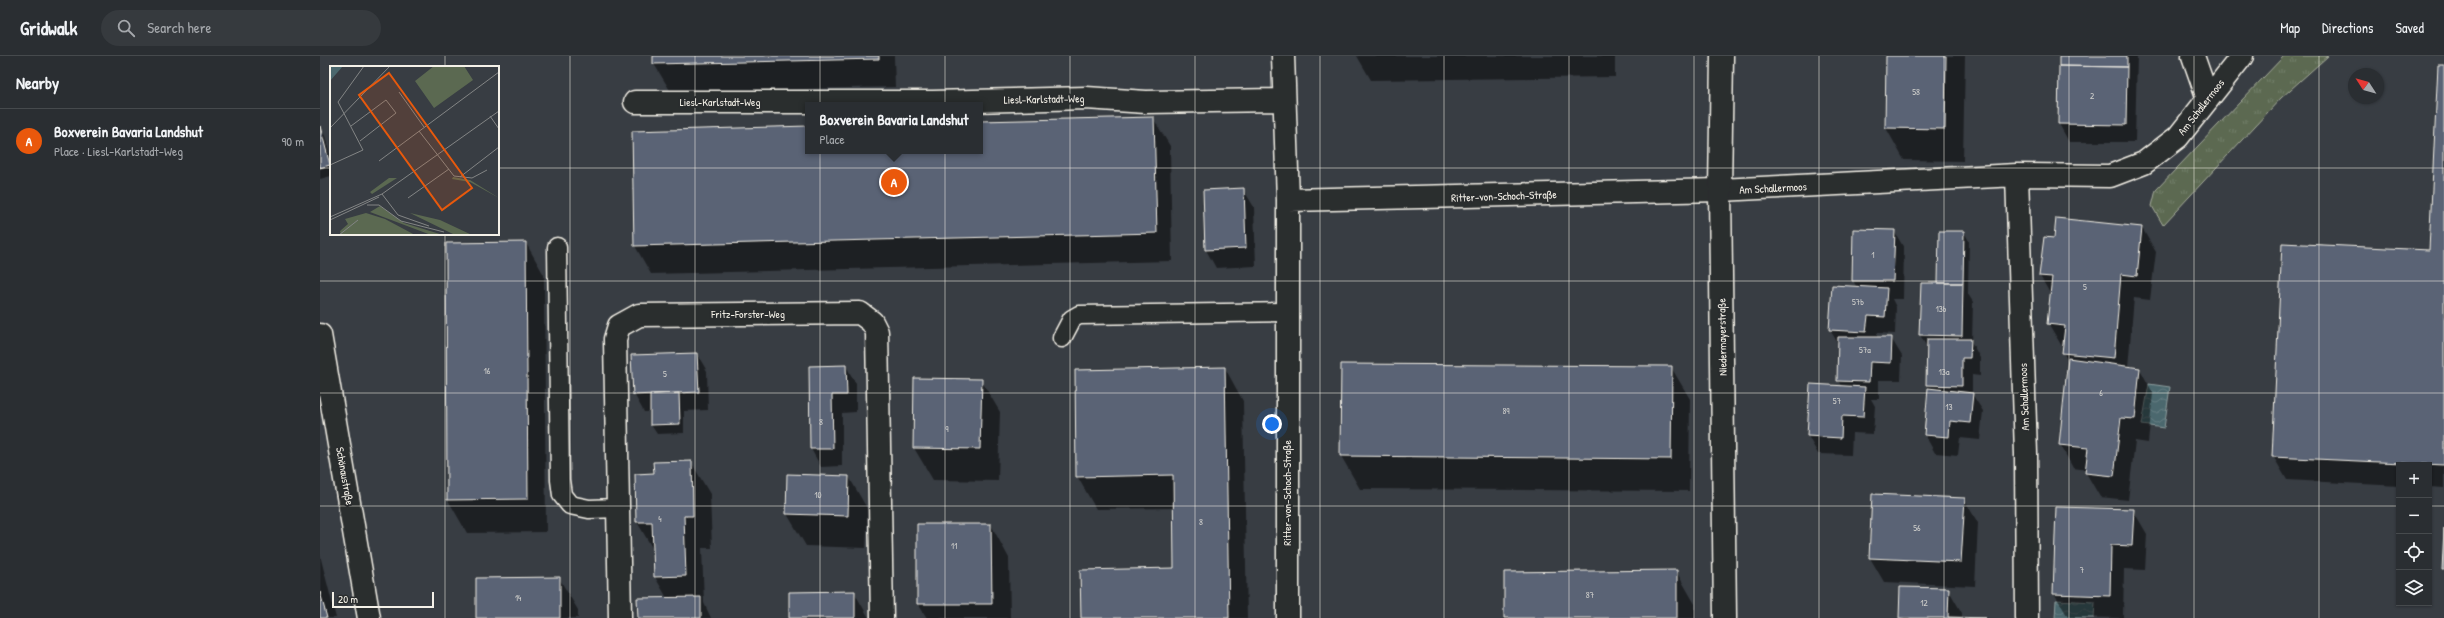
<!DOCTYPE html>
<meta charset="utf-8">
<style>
body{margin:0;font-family:"Patrick Hand",sans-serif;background:#363a3e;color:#f1f3f6}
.controls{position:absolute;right:12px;bottom:12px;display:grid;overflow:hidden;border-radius:0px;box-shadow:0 1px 3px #0004}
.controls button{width:36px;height:36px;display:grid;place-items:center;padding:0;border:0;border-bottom:1px solid #464a4d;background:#2a2e32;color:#f1f3f6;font:20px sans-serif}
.compass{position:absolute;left:2028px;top:12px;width:36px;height:36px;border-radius:50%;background:#2a2e32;box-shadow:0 1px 3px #0004;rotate:306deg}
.scale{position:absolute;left:12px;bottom:10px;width:102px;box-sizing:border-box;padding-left:4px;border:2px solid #f4f1e8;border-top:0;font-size:11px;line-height:14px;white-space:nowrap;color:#f4f1e8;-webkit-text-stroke:3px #2a2d2e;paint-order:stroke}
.you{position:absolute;left:952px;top:368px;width:14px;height:14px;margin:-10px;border:3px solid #fff;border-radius:50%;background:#1a73e8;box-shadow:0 0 0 6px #1a73e833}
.badge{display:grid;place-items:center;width:26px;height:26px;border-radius:50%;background:#ea580c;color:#fff;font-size:13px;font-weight:700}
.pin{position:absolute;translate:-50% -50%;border:2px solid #fff;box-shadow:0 1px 4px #0006}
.popup{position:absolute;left:485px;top:46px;width:178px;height:52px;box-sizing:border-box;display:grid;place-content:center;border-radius:0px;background:#2a2e32;filter:drop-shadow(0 1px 3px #0005);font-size:13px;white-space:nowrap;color:#a5a8ac}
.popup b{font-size:15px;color:#f1f3f6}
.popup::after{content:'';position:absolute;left:50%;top:100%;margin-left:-8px;border:8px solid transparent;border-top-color:#2a2e32}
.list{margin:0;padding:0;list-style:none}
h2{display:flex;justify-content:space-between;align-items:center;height:52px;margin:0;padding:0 16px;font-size:17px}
h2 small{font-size:13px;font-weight:400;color:#a5a8ac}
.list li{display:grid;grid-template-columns:26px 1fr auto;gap:12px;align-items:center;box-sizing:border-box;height:64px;padding:0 16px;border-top:1px solid #464a4d}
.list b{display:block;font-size:15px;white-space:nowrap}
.list p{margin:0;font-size:13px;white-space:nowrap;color:#a5a8ac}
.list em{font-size:13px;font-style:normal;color:#a5a8ac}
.icon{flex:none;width:22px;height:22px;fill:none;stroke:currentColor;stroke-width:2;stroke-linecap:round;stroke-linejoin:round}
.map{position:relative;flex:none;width:2124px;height:562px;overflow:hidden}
header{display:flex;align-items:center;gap:24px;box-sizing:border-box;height:56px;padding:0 20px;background:#2a2e32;border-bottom:1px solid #464a4d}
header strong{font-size:19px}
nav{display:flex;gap:22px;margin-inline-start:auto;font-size:14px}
.search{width:280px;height:36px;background:#363a3e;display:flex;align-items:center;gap:10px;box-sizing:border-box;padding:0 14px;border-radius:22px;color:#a5a8ac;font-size:15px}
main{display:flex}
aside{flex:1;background:#2a2e32}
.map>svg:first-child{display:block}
.grass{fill:url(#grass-tufts);stroke:#a8ad9c}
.water{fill:url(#water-waves);stroke:#8f9f9f}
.shadow{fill:#0007}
.building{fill:#5a6374;stroke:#f4f1e8}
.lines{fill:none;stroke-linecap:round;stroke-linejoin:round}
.service-casing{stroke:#f4f1e8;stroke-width:21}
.minor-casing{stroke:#f4f1e8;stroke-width:25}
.secondary-casing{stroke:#f4f1e8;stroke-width:25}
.service{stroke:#2a2d2e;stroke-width:18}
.minor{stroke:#2a2d2e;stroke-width:22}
.secondary{stroke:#2a2d2e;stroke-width:22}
.grid{fill:none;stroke:#f4f1e8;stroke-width:1;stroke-opacity:0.55}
.labels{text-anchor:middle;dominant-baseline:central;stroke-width:4;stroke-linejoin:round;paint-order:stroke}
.number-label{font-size:9px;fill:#cececb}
.street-label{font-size:11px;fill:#f4f1e8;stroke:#2a2d2e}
.inset-road{fill:none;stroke:#838585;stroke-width:1}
.view{fill:#e8590c;fill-opacity:0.15;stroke:#e8590c;stroke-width:2}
.inset-edge{fill:none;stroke:#f4f1e8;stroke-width:2}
</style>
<header>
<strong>Gridwalk</strong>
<div class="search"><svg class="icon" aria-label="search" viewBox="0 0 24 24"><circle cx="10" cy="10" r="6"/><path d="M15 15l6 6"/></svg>Search here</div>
<nav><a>Map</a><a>Directions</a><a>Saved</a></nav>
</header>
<main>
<aside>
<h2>Nearby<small></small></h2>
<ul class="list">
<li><span class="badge">A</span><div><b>Boxverein Bavaria Landshut</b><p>Place · Liesl-Karlstadt-Weg</p></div><em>90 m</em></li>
</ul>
</aside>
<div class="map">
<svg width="2124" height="562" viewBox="0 0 2124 562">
<defs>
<pattern id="grass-tufts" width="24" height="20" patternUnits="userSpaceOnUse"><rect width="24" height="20" fill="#5b6951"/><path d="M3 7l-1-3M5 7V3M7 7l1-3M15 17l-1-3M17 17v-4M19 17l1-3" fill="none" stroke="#737f6a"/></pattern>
<pattern id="water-waves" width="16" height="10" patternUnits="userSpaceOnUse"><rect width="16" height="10" fill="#4b686e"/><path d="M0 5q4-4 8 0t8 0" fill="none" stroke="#667e83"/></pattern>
</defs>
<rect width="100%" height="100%" fill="#383d43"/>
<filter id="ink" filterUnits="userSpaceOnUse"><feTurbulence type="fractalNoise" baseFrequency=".025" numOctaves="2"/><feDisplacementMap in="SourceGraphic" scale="8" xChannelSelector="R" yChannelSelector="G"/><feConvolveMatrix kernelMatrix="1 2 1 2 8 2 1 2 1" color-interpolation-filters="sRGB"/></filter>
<g filter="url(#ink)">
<!-- grass -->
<path class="grass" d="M 1964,0 L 2008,0 L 1961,42 L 1843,169 L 1832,150 L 1836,134 Z"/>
<!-- water -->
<path class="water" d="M 1829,328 L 1850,331 L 1844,372 L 1822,369 Z
M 1736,544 L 1775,546 L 1774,562 L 1735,562 Z"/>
<!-- shadow -->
<path class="shadow" d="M 334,0 L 574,0 L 575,31 L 351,36 L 334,8 Z
M 1037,0 L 1295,0 L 1295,21 L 1051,24 Z
M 1567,0 L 1645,0 L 1643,105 L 1584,104 L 1566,72 Z
M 1740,0 L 1817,0 L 1815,86 L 1749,86 L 1739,68 Z
M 2124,10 L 2124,432 L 2109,431 L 2109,409 L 2079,409 L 2079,430 L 1967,424 L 1953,400 L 2110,195 Z
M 833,62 L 850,90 L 852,205 L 331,218 L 315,190 L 313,75 L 488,71 L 488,95 L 660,95 L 660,66 Z
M 0,72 L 5,80 L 11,104 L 11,120 L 0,123 Z
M 923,133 L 934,151 L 936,210 L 896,212 L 886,194 Z
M 1822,172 L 1836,196 L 1830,244 L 1814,242 L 1808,311 L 1820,313 L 1833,337 L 1828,387 L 1815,385 L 1808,444 L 1780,441 L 1766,417 L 1767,414 L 1753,412 L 1740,388 L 1748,306 L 1743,296 L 1743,292 L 1728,267 L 1731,239 L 1720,220 L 1735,183 Z
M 1574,175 L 1584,192 L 1583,243 L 1572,243 L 1576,251 L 1575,278 L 1557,277 L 1557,282 L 1571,282 L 1582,300 L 1581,324 L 1559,324 L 1559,343 L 1551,343 L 1555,350 L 1553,378 L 1532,377 L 1531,399 L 1498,398 L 1488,380 L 1522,331 L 1518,325 L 1519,289 L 1510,274 L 1513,230 L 1537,232 L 1533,224 Z
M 1644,176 L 1649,185 L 1648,238 L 1653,246 L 1652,287 L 1660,302 L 1660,320 L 1652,319 L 1652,338 L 1663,355 L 1660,384 L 1640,382 L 1638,399 L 1615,397 L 1605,379 L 1609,332 L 1607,329 L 1608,293 L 1600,279 L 1602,228 L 1619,228 Z
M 206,187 L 224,219 L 226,476 L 147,477 L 128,444 L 127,188 Z
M 377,298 L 387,315 L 388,354 L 364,355 L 364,377 L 337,378 L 331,369 L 331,356 L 324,356 L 314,338 Z
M 1022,309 L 1351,311 L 1370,343 L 1369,435 L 1040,433 L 1021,400 Z
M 526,310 L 536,328 L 536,356 L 522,357 L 522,410 L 501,411 L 491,393 L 490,311 Z
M 905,312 L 923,345 L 927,562 L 762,562 L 855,513 L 854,452 L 776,453 L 757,420 Z
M 661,324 L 680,356 L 678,425 L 613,424 L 594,392 Z
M 371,406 L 390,438 L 392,492 L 382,492 L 384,547 L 391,562 L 319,562 L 347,542 L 335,521 L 334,495 L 317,466 L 316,419 L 335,418 Z
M 529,421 L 548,454 L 546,492 L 486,490 L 467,458 Z
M 1644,443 L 1658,467 L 1655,530 L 1564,526 L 1550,502 Z
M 1813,454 L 1827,478 L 1825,514 L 1804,513 L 1803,562 L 1748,561 L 1734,537 Z
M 671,469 L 689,502 L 690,562 L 607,562 L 598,548 Z
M 0,499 L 16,562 L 0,562 Z
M 1356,515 L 1375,548 L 1375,562 L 1185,562 Z
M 239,522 L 258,554 L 258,562 L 157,562 Z
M 1628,533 L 1642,557 L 1642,562 L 1580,562 Z
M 534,536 L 549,562 L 470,562 Z"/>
<!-- building -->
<path class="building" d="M 333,0 L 559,0 L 559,3 L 333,8 Z
M 1566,0 L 1626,0 L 1625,73 L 1565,72 Z
M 1739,0 L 1807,0 L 1807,11 L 1739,10 Z
M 2118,9 L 2124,9 L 2124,409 L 1952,401 L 1962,187 L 2109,194 Z
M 1739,10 L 1807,11 L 1806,69 L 1738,68 Z
M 834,61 L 837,177 L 314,190 L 312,75 L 488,70 L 488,95 L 660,95 L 660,65 Z
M 0,70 L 10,109 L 0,112 Z
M 924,132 L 926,192 L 885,194 L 883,134 Z
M 1736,162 L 1822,171 L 1817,220 L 1801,218 L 1794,302 L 1742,297 L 1745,270 L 1727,268 L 1732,221 L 1719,220 L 1724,181 L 1734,182 Z
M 1533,173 L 1575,174 L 1573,225 L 1532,225 Z
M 1619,175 L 1644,175 L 1643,227 L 1618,227 Z
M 206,186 L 208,443 L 127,444 L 126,187 Z
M 1601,227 L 1643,227 L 1642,280 L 1599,279 Z
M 1512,229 L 1567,232 L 1565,261 L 1548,260 L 1546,276 L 1509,274 Z
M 1518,281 L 1572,281 L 1571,307 L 1550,306 L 1549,326 L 1517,325 Z
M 1607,283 L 1651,283 L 1650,302 L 1642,302 L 1642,330 L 1606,329 Z
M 377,297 L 379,336 L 313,339 L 311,299 Z
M 1748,302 L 1820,312 L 1815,363 L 1801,362 L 1794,420 L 1765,417 L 1768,392 L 1739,389 Z
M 1021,308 L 1352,310 L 1351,403 L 1020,400 Z
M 526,309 L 527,339 L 512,339 L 513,393 L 490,393 L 489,310 Z
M 905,311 L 909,562 L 761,562 L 760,514 L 854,512 L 853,419 L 756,421 L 755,314 Z
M 594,322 L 662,323 L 660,393 L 593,392 Z
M 1490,328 L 1545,331 L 1543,361 L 1522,360 L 1521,382 L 1487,380 Z
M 1608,332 L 1653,337 L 1650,367 L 1630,365 L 1629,381 L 1604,379 Z
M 359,337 L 360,368 L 330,369 L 330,338 Z
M 372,405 L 373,460 L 364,460 L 366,520 L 334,521 L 332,466 L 316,466 L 315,418 L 334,417 L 333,406 Z
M 467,418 L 529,420 L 528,460 L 466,458 Z
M 1552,438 L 1645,442 L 1641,506 L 1549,502 Z
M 1736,451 L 1814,453 L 1812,490 L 1791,489 L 1790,540 L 1733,538 Z
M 597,468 L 671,468 L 672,548 L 597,548 Z
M 2124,472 L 2124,514 L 2122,514 Z
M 1357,514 L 1357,562 L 1184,562 L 1184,516 Z
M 240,521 L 240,562 L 156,562 L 156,522 Z
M 1580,531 L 1629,532 L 1628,561 L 1666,562 L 1579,562 Z
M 535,535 L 535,562 L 469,562 L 469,536 Z
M 0,536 L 7,562 L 0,562 Z
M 381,541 L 381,562 L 318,562 L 317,542 Z"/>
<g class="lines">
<!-- service casing -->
<g class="service-casing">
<path id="service" d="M 237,191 L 240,424 L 242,439 L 250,449 L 269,453 L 299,452
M 742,282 L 752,263 L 759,259 L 967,256"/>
</g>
<!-- minor casing -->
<g class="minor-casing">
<path id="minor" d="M 963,0 L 968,144 L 968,562
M 1873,0 L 1888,43
M 315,46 L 613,46 L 766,42 L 826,46 L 964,44
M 1697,119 L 1706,398 L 1707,562
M 968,144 L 1400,134 L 1697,119 L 1790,120 L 1824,107 L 1858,81 L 1922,0
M 0,279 L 49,562
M 300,562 L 295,283 L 299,270 L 319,259 L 540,257 L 552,266 L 557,276 L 562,562"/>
</g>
<!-- secondary casing -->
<g class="secondary-casing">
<path id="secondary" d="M 1402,0 L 1400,134 L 1405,562"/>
</g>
<!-- service -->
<use href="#service" class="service"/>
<!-- minor -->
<use href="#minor" class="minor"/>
<!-- secondary -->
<use href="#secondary" class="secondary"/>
</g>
</g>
<!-- grid -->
<path class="grid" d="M 125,0 L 125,11M 250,0 L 250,562M 375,0 L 375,562M 500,0 L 500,562M 625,0 L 625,562M 750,0 L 750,562M 875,0 L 875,562M 1000,0 L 1000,562M 1124,0 L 1124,562M 1249,0 L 1249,562M 1374,0 L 1374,562M 1499,0 L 1499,562M 1624,0 L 1624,562M 1749,0 L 1749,562M 1874,0 L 1874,562M 1999,0 L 1999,562M 0,112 L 11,112M 178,112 L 2124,112M 125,178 L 125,562M 0,225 L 2124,225M 0,337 L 2124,337M 0,450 L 2079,450M 2109,450 L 2124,450"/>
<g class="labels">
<!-- number labels -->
<g class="number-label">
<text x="1596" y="36">58</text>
<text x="1772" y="40">2</text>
<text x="1553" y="199">1</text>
<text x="1765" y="231">5</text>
<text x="1538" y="246">57b</text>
<text x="1621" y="253">13b</text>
<text x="1545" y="294">57a</text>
<text x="167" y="315">16</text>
<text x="1624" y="316">13a</text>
<text x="345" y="318">5</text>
<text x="1781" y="337">6</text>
<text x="1517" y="345">57</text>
<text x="1629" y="351">13</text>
<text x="1186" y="355">89</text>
<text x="501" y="366">8</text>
<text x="627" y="373">9</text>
<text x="498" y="439">10</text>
<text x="340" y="463">4</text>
<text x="881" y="466">8</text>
<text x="1597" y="472">56</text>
<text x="634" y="490">11</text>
<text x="1762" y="514">7</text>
<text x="1270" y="539">87</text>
<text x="198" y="542">14</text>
<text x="1604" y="547">12</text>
</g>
<!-- street labels -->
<g class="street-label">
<text transform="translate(724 43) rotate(-1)">Liesl-Karlstadt-Weg</text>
<text x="400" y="46">Liesl-Karlstadt-Weg</text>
<text transform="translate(1881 51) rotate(-52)">Am Schallermoos</text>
<text transform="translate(1453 132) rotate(-3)">Am Schallermoos</text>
<text transform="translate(1184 140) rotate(-2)">Ritter-von-Schoch-Straße</text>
<text x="428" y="258">Fritz-Forster-Weg</text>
<text transform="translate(1402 281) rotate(-91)">Niedermayerstraße</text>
<text transform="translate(1704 341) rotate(-92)">Am Schallermoos</text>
<text transform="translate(25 420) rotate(80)">Schönaustraße</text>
<text transform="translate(967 437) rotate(-90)">Ritter-von-Schoch-Straße</text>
</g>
</g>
<!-- overview -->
<g transform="translate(10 10)">
<rect width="169" height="169" fill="#383d43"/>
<path d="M 104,0 L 134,0 L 143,14 L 104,42 L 85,15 ZM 123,111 L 140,114 L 169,132 L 140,116 L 122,113 ZM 59,112 L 67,112 L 42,128 L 40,126 ZM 50,140 L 74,157 L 113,169 L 101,169 L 40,146 Z" fill="#5b6951"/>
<path d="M 36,147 L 55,153 L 85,169 L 11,169 L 10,165 L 18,158 L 15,153 ZM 80,147 L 110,154 L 142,169 L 125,169 Z" fill="#5b6951"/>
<path d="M 0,0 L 13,0 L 0,15 Z" fill="#4b686e"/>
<path class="inset-road" d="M 69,26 L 94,61M 160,50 L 169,63M 21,60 L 56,34 L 66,47 L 30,75M 0,62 L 60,0M 89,65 L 124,110 L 142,112 L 157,104M 49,95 L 169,6M 0,99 L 33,84 L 8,36 L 34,0M 130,111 L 169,81M 52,128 L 68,149 L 99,160M 78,132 L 119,103M 37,139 L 49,139 L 71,155 L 114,166M 0,151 L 52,128 L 169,45M 0,154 L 49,131M 9,169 L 28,154"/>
<path class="view" d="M 59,7 L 142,122 L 112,144 L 29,29 Z"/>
<rect width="169" height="169" class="inset-edge"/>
</g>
</svg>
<div class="controls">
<button>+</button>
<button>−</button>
<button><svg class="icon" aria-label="locate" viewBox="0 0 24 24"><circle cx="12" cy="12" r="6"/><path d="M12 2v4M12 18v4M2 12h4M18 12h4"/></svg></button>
<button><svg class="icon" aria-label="layers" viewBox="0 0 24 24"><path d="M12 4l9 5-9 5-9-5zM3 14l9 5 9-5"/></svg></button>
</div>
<svg class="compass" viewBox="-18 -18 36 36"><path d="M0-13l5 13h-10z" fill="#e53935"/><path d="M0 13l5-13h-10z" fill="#a5a8ac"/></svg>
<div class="scale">20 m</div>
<div class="you"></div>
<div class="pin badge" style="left:574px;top:126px">A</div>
<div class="popup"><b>Boxverein Bavaria Landshut</b>Place</div>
</div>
</main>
